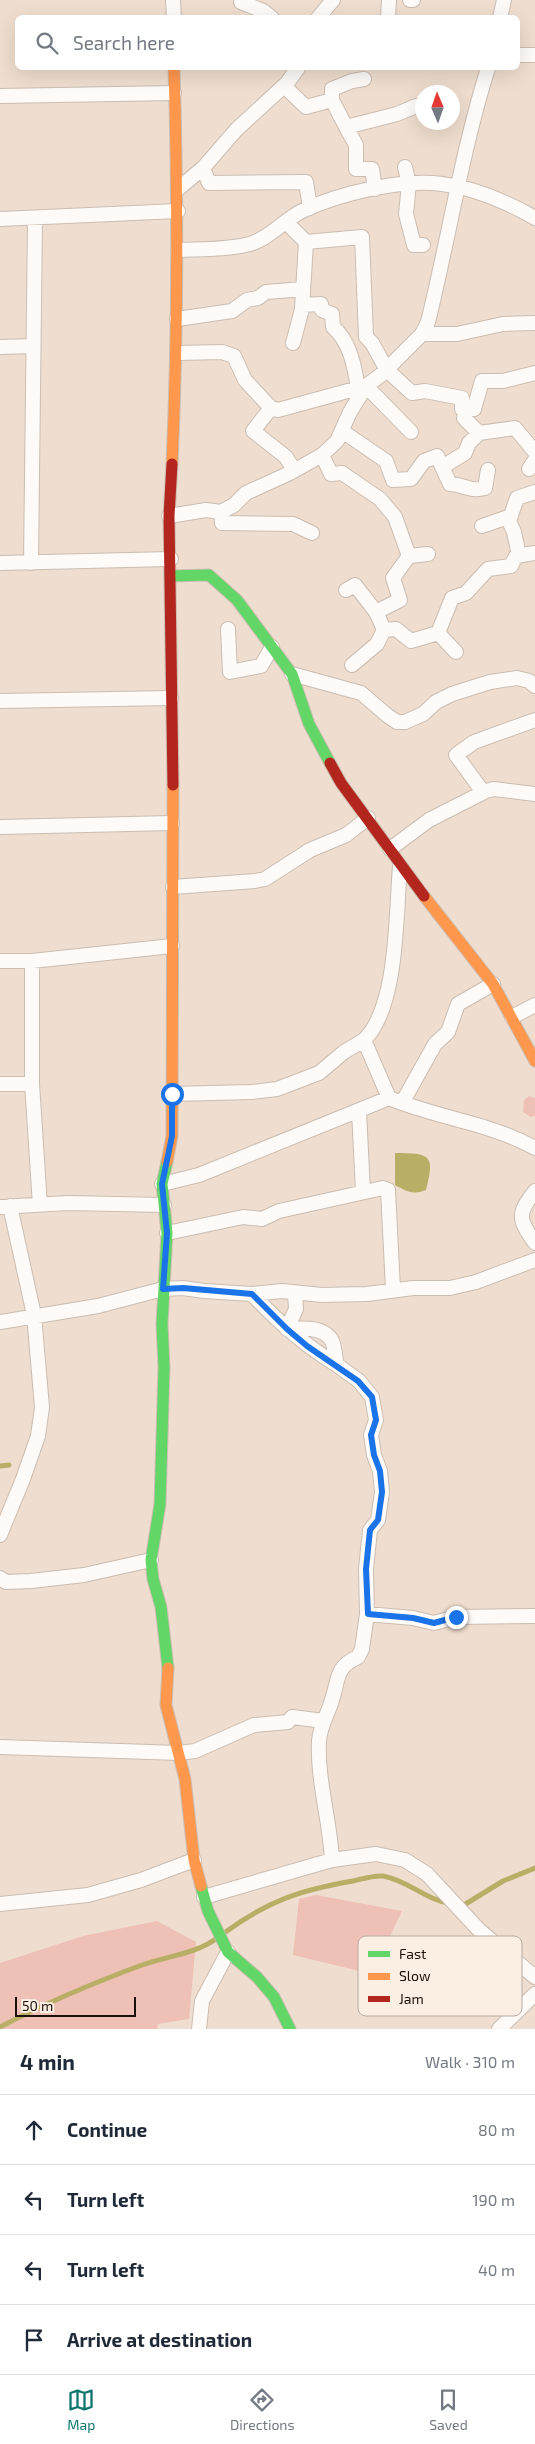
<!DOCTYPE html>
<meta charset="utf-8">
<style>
body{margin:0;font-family:"Exo 2",sans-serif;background:#f6f6f7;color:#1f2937}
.compass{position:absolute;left:415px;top:85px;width:45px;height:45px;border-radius:50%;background:#fff;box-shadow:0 5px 20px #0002;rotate:358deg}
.scale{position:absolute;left:15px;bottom:12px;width:121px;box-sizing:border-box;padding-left:5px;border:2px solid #1a1007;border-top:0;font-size:14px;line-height:18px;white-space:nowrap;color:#1a1007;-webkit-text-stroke:4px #fbeee3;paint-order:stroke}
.stop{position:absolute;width:15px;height:15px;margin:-11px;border:4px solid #1a73e8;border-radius:50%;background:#fff}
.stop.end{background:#1a73e8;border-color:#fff;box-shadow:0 1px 5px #0008}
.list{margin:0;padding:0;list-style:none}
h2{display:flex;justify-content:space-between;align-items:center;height:65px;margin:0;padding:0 20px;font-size:21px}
h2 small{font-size:16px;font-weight:400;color:#747a83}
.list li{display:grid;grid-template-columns:32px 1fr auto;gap:15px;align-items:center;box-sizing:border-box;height:70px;padding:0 20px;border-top:1px solid #e0e1e3}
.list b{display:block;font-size:19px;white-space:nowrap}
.list em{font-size:16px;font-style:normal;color:#747a83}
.icon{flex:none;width:28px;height:28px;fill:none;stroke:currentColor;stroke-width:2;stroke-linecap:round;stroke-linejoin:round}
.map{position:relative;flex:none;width:535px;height:2029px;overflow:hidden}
.search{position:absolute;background:#fff;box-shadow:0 5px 20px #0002;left:15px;right:15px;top:15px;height:55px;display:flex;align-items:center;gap:12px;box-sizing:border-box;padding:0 18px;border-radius:8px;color:#747a83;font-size:19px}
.sheet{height:345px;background:#fff}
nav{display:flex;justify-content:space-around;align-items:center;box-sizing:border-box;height:70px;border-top:1px solid #e0e1e3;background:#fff;font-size:14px;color:#747a83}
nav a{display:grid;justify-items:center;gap:2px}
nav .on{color:#0f766e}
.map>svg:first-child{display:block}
.green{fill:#eec0b6}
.water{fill:#b9ae65}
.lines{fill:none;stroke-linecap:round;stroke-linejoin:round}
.stream{stroke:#b9ae65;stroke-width:5}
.street-casing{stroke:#cbbdb2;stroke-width:16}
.fast-casing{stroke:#cbbdb2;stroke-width:13}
.slow-casing{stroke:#cbbdb2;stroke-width:13}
.jam-casing{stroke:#cbbdb2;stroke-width:13}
.street{stroke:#fdfaf8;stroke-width:14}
.fast{stroke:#63d668;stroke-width:11}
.slow{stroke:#ff974d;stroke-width:11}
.jam{stroke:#b3261e;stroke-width:11}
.route{stroke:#1a73e8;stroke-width:6}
.key{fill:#fbeee3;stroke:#b8aba1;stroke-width:1}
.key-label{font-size:14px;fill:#1a1007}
</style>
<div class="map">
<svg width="535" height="2029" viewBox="0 0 535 2029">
<rect width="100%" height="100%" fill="#efdecf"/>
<!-- green -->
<path class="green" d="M 529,1096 L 535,1098 L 535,1116 L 531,1117 L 523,1112 L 524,1100 Z
M 316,1895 L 402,1911 L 372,1974 L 293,1955 L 299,1899 Z
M 157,1921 L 196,1942 L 189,2019 L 158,2024 L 157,2029 L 0,2029 L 0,1963 L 83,1936 Z"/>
<!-- water -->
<path class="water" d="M 395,1153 C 431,1153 435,1155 426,1190 C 413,1195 408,1192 395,1185 Z"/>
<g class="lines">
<!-- stream -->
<path class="stream" d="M 0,1466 L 9,1465
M 460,1904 L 464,1905 L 503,1881 L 535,1868
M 224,1933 C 268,1901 300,1890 353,1881 C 362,1879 374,1875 383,1876 C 407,1880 426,1900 449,1903
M 0,2027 C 46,2003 93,1983 142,1965 C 167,1956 196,1954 217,1938"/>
<!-- street casing -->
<g class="street-casing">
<path id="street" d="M 173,0 L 174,18
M 242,0 L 241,2 L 263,11 L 272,18
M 410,0 L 413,0
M 318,18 L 333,0
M 388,18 L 389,0
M 500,18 L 504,0
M 518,55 L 535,55
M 284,86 L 306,107 L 332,100 L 346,127
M 0,96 L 174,93
M 332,100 L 332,89 L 352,81 L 364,79
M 405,167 L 409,184 L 406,214 L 414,245 L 423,245
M 203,168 L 209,183 L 306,182 L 310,208
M 178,189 L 203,168 L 236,130 L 287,83 L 298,68
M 375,189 L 372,169 L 356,169 L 356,145 L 346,127 L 397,114 L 416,106
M 0,219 L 178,211
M 287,223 L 306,242 L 302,309 L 293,343
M 306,242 L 362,237 L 366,337 L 372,343 L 387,370 L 412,393 L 425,391 L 462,398 L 462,409 L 474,409 L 482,381 L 503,381 L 535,373
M 178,250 C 201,249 227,250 250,244 C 270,238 284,220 302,211 C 338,194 402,178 442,184 C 474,188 507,202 535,218
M 302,305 L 321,304 L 322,310 L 332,314 L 333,327 C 350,341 355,368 358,389
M 177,319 L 232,311 L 247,300 L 258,298 L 266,292 L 303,289
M 422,334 L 457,334 L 503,324 L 535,323
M 0,347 L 33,346
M 177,353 L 222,352 L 234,356 L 245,380 L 271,408 L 278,410 L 366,386 L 381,375 L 422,334 L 428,322 C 449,237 462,151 488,68
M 271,408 L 253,431 L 286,457 L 294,470
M 466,409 L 464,418 L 479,433 L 515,428 L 535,452
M 342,431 L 386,461 L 393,480 L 411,479 L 424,461 L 437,456 L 450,484 C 466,485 469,492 485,488 L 488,470
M 322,455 L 331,474 L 342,473 L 380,499 L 395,517 L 409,556
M 444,466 L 465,453 L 469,443 L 479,433
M 529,469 L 535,460
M 221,512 L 222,523 L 293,524 L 312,533
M 169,516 L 206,510 L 221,512 L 234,505 L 246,493 L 290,473 L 322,455 L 337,441 L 350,412 L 366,386 L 411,432
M 482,526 L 511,516
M 519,555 L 514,532 L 509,521 L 517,498 L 535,492
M 0,563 L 171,559
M 31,563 L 35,219
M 346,590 L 355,585 L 376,612 L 384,630 L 377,644 L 352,665
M 376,612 L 400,600 L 393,578 L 409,556 L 428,554
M 228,629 L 230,672 L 261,666 L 272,647
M 384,630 L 396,629 L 411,641 L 438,633
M 456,652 L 438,633 L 452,598 L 466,593 L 488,569 L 511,566 L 516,556 L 535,553
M 292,674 L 361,693 L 388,716 L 397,722 L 405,722 L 423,714 L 436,702 L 452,694 L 490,682 L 517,678 L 529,681 L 535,686
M 0,701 L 171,698
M 483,792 L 456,755 L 474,742 L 535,720
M 0,827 L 172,823
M 390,849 L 429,820 L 486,791 L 494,789 L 535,794
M 173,887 L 255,881 L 265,879 L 310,850 L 346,835 L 368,818
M 0,961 L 32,961 L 172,946
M 32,961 L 32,1084 L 40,1205
M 512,1017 L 535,1005
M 0,1084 L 32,1084
M 172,1094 L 252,1092 L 277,1089 L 319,1073 L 344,1052 L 364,1040
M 389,1098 L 364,1040 C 398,1008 396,912 400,866
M 402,1103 L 435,1044 L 448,1032 L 458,1004 L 493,984
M 359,1111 L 363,1192
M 162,1184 L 199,1175 L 389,1098 C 437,1118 490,1123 535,1148
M 535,1191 C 517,1214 518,1219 535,1243
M 0,1207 L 68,1203 L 164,1205
M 167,1233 L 243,1217 L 262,1219 L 279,1211 L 383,1188 L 388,1190 L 393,1289
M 295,1293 L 296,1309 L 287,1329 C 300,1328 324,1326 332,1341 C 335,1347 335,1358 337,1365 L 359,1381 L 372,1397 L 376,1420 L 371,1435 L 374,1455 L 380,1471 L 382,1492 L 378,1520 L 370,1530 L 366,1569 L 367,1614 L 413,1618 L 434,1623 L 456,1617 L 535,1616
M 252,1294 C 278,1322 304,1345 337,1365
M 0,1322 L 98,1306 L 163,1289 L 183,1288 L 204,1291 L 252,1294 L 282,1291 L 322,1295 L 367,1294 L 413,1288 L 450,1288 L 476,1282 L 535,1260
M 0,1535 L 23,1479 L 38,1436 L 42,1407 L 34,1315 L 10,1206
M 0,1578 L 6,1582 L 31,1581 L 84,1575 L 151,1560
M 367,1614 L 362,1649 L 358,1657 C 335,1667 339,1679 332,1700 C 328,1714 320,1726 319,1741 C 317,1780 330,1820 332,1860 L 376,1854 L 405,1860 L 427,1874 L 479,1930 L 535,1977
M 0,1747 L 179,1753 L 195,1751 L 254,1725 L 288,1722 L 292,1717 L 324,1721
M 204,1897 L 332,1860
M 0,1904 L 88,1895 L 141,1880 L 194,1860
M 199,2029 L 202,2001 L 228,1952
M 499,2029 L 535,1994"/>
</g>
<!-- fast casing -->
<g class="fast-casing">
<path id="fast" d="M 170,576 L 209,575 L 237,600 L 292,674 L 309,724 L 330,763
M 167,1162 L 162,1184 L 167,1233 L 162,1324 L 164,1367 L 160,1504 L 151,1560 L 153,1579 L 161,1607 L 168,1668
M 201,1886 L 208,1911 L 228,1952 L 257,1977 L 274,1997 L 290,2029"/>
</g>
<!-- slow casing -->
<g class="slow-casing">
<path id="slow" d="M 172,464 C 178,331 178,200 174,68
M 424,896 L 493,984 L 535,1061
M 167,1162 L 172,1136 L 173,785
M 168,1668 L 166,1705 L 185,1779 L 194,1860 L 201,1886"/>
</g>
<!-- jam casing -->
<g class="jam-casing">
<path id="jam" d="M 172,464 L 169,516 L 173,785
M 330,763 L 341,783 L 424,896"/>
</g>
<!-- street -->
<use href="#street" class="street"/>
<!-- fast -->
<use href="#fast" class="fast"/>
<!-- slow -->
<use href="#slow" class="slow"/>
<!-- jam -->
<use href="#jam" class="jam"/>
</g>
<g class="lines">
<!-- route -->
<path class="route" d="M 172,1094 L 172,1136 L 162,1184 L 167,1233 L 163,1289 L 183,1288 L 252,1294 L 287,1329 L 307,1346 L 358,1381 L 372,1397 L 376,1420 L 371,1435 L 374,1455 L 380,1471 L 382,1492 L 378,1520 L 370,1530 L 366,1569 L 368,1614 L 413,1618 L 434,1623 L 456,1617"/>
</g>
<!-- legend -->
<rect x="358" y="1936" width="164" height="80" rx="8" class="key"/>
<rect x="368" y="1951" width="22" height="6" fill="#63d668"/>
<rect x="368" y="1973" width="22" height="7" fill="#ff974d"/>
<rect x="368" y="1996" width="22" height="6" fill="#b3261e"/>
<g class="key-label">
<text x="399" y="1959">Fast</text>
<text x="399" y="1981">Slow</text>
<text x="399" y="2004">Jam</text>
</g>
</svg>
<svg class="compass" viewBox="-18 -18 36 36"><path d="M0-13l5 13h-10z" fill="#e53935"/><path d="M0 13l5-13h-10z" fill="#747a83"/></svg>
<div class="scale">50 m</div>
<div class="stop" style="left:172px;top:1094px"></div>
<div class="stop end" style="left:456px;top:1617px"></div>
<div class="search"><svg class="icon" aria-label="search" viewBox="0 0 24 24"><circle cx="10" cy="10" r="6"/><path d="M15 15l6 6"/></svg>Search here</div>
</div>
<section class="sheet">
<h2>4 min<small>Walk · 310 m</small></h2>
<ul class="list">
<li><svg class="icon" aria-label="ahead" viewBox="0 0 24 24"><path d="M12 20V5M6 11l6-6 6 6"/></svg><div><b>Continue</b></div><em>80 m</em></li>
<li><svg class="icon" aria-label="left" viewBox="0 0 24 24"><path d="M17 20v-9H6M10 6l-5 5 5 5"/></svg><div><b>Turn left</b></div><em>190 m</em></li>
<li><svg class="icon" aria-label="left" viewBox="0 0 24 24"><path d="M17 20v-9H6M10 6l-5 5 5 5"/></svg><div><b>Turn left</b></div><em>40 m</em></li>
<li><svg class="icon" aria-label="arrive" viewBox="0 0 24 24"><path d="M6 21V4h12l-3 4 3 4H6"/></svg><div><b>Arrive at destination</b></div></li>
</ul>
</section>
<nav>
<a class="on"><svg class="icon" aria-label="map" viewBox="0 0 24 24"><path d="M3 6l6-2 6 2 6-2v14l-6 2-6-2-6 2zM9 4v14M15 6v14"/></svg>Map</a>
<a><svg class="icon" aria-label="directions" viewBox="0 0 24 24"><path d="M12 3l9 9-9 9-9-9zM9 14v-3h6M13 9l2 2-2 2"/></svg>Directions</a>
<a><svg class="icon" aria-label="saved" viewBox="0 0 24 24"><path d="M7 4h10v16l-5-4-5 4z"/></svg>Saved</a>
</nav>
